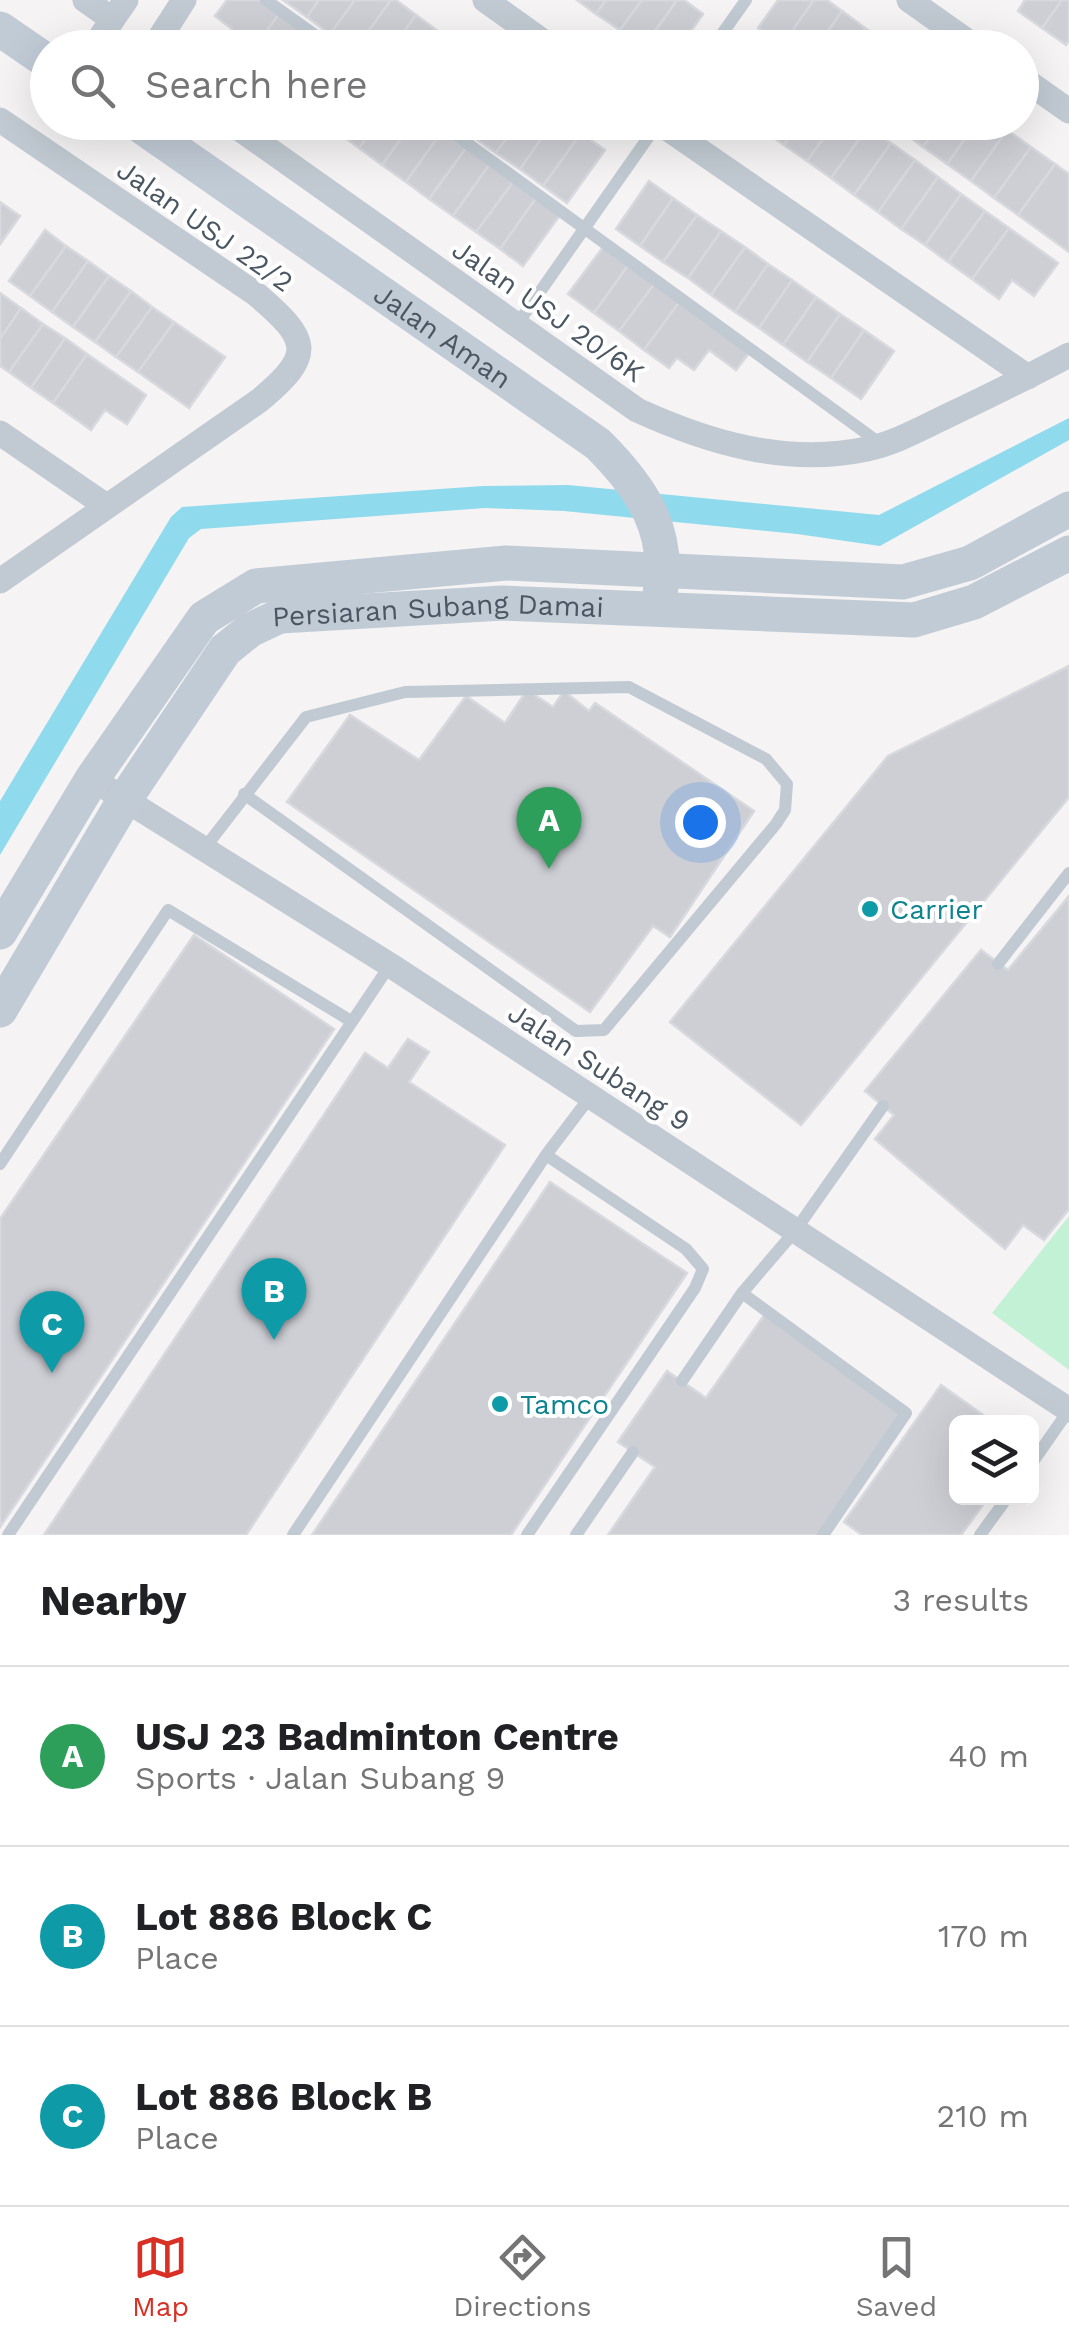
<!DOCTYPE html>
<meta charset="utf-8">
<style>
body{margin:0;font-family:"Work Sans",sans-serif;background:#f6f6f6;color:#202124}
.controls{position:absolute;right:30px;bottom:30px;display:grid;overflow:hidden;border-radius:15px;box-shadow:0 10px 40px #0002}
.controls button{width:90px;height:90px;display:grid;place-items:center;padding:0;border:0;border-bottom:2px solid #e0e0e0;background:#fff;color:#202124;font:50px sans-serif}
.you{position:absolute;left:700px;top:822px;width:35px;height:35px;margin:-25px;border:8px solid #fff;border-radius:50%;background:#1a73e8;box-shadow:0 0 0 15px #1a73e833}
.badge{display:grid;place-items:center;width:65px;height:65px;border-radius:50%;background:#d93025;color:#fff;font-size:32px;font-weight:700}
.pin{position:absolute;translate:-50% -82px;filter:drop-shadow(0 2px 5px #0008)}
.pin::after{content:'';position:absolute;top:52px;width:35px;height:30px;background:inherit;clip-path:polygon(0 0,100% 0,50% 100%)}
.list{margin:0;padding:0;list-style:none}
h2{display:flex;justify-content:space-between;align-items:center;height:130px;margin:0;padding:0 40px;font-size:42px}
h2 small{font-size:32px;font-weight:400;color:#757577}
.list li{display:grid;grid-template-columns:65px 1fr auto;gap:30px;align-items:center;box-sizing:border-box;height:180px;padding:0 40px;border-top:2px solid #e0e0e0}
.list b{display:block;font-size:38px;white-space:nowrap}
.list p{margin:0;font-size:32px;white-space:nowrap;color:#757577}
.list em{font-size:32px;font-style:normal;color:#757577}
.icon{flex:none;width:55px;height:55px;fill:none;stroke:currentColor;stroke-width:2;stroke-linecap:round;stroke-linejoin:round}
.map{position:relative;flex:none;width:1069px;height:1535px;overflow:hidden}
.search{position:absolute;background:#fff;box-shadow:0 10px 40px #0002;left:30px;right:30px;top:30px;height:110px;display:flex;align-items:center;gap:25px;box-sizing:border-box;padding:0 35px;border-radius:55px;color:#757577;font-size:38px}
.sheet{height:670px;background:#fff}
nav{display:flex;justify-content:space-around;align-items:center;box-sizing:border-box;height:140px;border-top:2px solid #e0e0e0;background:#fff;font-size:28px;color:#757577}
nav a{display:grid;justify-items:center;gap:5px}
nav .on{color:#d93025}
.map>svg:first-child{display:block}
.green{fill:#c3f1d5}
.water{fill:#90daee}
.building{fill:#cdcfd5;stroke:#d7d9de;stroke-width:2.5}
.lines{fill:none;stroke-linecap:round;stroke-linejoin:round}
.lane{stroke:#c1cad2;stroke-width:12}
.street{stroke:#c1cad2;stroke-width:25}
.secondary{stroke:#c1cbd6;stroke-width:35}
.culture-dot{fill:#0f9aa8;stroke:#fff;stroke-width:4}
.labels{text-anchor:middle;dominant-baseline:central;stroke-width:8;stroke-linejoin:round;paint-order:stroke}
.street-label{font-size:28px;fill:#4a5661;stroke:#fff}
.culture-label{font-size:28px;fill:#0d838f;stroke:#fff;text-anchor:start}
</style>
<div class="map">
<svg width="1069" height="1535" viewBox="0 0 1069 1535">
<rect width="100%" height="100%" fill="#f5f3f3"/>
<!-- green -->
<path class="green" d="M 1069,1216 L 1069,1370 L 992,1313 Z"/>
<!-- water -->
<path class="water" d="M 1069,418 L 1069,440 L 880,546 L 797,534 L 564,511 L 485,508 L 201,529 L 189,538 L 0,855 L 0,801 L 171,517 L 182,507 L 483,486 L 568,485 L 879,515 Z"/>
<!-- building -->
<path class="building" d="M 227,0 L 260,0 L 279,14 L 254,48 L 219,48 L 232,29 L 215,16 Z
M 283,0 L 319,0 L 307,17 Z
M 319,0 L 355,0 L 330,34 L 307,17 Z
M 355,0 L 391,0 L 356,48 L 349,48 L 330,34 Z
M 391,0 L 396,0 L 416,15 L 392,48 L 356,48 Z
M 577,0 L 606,0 L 596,14 Z
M 606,0 L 642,0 L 620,30 L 596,14 Z
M 642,0 L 677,0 L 643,47 L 620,30 Z
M 677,0 L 684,0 L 703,14 L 679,48 L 644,48 Z
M 778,0 L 814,0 L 782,45 L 758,28 Z
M 814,0 L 827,0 L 842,11 L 816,48 L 785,48 L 782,45 Z
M 1025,0 L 1062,0 L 1042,28 L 1018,11 Z
M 1062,0 L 1069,0 L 1069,40 L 1066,45 L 1042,28 Z
M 842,11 L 865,28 L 852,48 L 816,48 Z
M 279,14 L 302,30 L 290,48 L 254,48 Z
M 416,15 L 439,32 L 428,48 L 392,48 Z
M 865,28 L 889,45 L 887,48 L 852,48 Z
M 302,30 L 325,48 L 290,48 Z
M 439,32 L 462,48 L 428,48 Z
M 342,122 L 378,122 L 359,148 L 336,131 Z
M 378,122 L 413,122 L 382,165 L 359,148 Z
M 413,122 L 430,122 L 442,131 L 406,182 L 382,165 Z
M 454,122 L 482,122 L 472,136 Z
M 482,122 L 518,122 L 496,153 L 472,136 Z
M 518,122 L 553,122 L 520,169 L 496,153 Z
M 553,122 L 567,122 L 581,133 L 543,186 L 520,169 Z
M 764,122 L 800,122 L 784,145 L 760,128 Z
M 800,122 L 835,122 L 807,161 L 784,145 Z
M 835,122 L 862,122 L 868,127 L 831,178 L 807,161 Z
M 905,122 L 941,122 L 923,147 L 900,130 Z
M 941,122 L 977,122 L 947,164 L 923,147 Z
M 977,122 L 997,122 L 1007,130 L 971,181 L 947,164 Z
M 868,127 L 891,143 L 854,195 L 831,178 Z
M 1007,130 L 1031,147 L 994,198 L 971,181 Z
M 442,131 L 466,148 L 429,199 L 406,182 Z
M 581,133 L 605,150 L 567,203 L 543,186 Z
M 891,143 L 915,160 L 878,212 L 854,195 Z
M 1031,147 L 1055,164 L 1018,215 L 994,198 Z
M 466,148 L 489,165 L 453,216 L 429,199 Z
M 915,160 L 938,177 L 901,229 L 878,212 Z
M 1055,164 L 1069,174 L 1069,252 L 1018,215 Z
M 489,165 L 513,182 L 476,232 L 453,216 Z
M 938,177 L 961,194 L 925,245 L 901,229 Z
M 649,181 L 673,198 L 640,246 L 616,229 Z
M 513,182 L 536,198 L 500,249 L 476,232 Z
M 961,194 L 985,211 L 948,262 L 925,245 Z
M 536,198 L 560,215 L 523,266 L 500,249 Z
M 673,198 L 697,215 L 663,262 L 640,246 Z
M 0,202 L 20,216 L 0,244 Z
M 985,211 L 1009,228 L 972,279 L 948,262 Z
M 697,215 L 721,231 L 688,278 L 663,262 Z
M 1009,228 L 1058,263 L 1034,296 L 1012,280 L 999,299 L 972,279 Z
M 45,230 L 66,246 L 30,296 L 9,281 Z
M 721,231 L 745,247 L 711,295 L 688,278 Z
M 66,246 L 88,261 L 52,312 L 30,296 Z
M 604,246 L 629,264 L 594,313 L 568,294 Z
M 745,247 L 768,264 L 735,312 L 711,295 Z
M 88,261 L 109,276 L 73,327 L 52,312 Z
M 629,264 L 655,283 L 619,331 L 594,313 Z
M 768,264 L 792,280 L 759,328 L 735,312 Z
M 109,276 L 131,291 L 95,342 L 73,327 Z
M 792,280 L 816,297 L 783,345 L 759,328 Z
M 655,283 L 680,301 L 644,350 L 619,331 Z
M 131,291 L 152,307 L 116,357 L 95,342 Z
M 0,293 L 21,308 L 0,339 Z
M 816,297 L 840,314 L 807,362 L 783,345 Z
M 680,301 L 750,352 L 736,370 L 709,350 L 694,370 L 677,358 L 669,368 L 644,350 Z
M 152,307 L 174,322 L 138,372 L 116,357 Z
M 21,308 L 43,324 L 9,372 L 0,366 L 0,339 Z
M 840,314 L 864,330 L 831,378 L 807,362 Z
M 174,322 L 225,357 L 189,408 L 138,372 Z
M 43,324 L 65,338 L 31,388 L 9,372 Z
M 864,330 L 894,351 L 861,399 L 831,378 Z
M 65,338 L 87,354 L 53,403 L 31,388 Z
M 87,354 L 146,395 L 127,424 L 105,410 L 91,430 L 53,403 Z
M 1069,666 L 1069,797 L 801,1125 L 670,1022 L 888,756 Z
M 527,690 L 553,707 L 564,691 L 589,711 L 595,703 L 754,811 L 670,937 L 653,926 L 590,1012 L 287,802 L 350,715 L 419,760 L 466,696 L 505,723 Z
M 1069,896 L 1069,1209 L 1044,1240 L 1023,1225 L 1005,1249 L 875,1139 L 894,1115 L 865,1091 L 981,950 L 1008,970 Z
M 194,935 L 334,1029 L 0,1527 L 0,1219 Z
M 408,1039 L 429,1052 L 409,1082 L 505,1145 L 246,1535 L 44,1535 L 365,1053 L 388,1068 Z
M 550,1182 L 687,1273 L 511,1535 L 312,1535 Z
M 765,1314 L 907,1412 L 822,1535 L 608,1535 L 655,1467 L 618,1442 L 667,1371 L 706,1398 Z
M 941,1385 L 993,1422 L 956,1422 L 956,1498 L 988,1498 L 961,1535 L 862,1535 L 844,1522 Z"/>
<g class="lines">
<!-- lane -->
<path class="lane" d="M 266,0 L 333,48
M 712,48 L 746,0
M 438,122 L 881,444
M 516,326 L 659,122
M 204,849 L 306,717 L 405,692 L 629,687 L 766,759 L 787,784 L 785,810 L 776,824 L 604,1030 L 576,1031 L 244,794
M 998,964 L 1069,873
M 0,1164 L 168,910 L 351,1021
M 742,1293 L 906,1413 L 823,1535
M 682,1381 L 742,1293 L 795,1231 L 883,1106
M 1032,1463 L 1069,1410
M 8,1535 L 390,965
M 293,1535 L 546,1155 L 590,1097
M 527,1535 L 695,1288 L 703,1269 L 686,1249 L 546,1155
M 576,1535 L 633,1452
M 980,1535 L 1007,1498"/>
<!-- street -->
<path class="street" d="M 85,0 L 112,19
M 485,0 L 552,48
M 909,0 L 977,48
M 93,48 L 126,0
M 158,48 L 157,42 L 184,0
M 1022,78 L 1069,111
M 0,120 L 256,294 C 310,340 315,354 260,400 L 0,581
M 230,122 L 637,410 C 709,443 787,466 867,449 C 895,443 920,429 945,417 C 987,397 1028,377 1069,355
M 658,122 L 1028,377
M 0,433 L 105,505
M 92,779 L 390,965 L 1069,1410"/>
<!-- secondary -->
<g class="secondary">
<path d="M 0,29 L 48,62"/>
<path id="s1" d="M 135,122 L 598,444 C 642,488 671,531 660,594"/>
<path d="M 0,932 L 92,779 L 204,618 L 256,586 L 506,563 L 903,582 L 970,563 L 1069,509"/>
<path id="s2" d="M 0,1010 L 125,799 L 225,650 L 250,630 L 280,616 L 503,603 L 914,620 L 974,602 L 1069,553"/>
</g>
</g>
<!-- markers -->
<g class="culture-dot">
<circle cx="870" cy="909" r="10"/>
<circle cx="500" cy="1404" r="10"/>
</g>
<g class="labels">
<!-- street labels -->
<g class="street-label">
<text transform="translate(205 226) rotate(35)">Jalan USJ 22/2</text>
<text transform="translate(548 311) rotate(35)">Jalan USJ 20/6K</text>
<text stroke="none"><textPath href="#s1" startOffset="375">Jalan Aman</textPath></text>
<text stroke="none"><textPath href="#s2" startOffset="648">Persiaran Subang Damai</textPath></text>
<text transform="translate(599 1067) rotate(33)">Jalan Subang 9</text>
</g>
<!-- culture labels -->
<g class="culture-label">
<text x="890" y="909">Carrier</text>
<text x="520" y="1404">Tamco</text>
</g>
</g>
</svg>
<div class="controls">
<button><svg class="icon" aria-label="layers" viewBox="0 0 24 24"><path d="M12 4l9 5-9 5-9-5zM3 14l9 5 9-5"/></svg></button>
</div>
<div class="you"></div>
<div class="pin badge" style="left:549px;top:869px;background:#2e9e5b">A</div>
<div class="pin badge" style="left:274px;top:1340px;background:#0f9aa8">B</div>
<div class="pin badge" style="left:52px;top:1373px;background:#0f9aa8">C</div>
<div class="search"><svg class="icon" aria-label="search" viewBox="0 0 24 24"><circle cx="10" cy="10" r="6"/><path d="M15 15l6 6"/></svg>Search here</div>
</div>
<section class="sheet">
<h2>Nearby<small>3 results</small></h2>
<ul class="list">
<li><span class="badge" style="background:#2e9e5b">A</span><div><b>USJ 23 Badminton Centre</b><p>Sports · Jalan Subang 9</p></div><em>40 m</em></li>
<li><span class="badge" style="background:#0f9aa8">B</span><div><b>Lot 886 Block C</b><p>Place</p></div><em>170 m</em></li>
<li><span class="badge" style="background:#0f9aa8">C</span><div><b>Lot 886 Block B</b><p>Place</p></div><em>210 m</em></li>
</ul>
</section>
<nav>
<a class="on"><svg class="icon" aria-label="map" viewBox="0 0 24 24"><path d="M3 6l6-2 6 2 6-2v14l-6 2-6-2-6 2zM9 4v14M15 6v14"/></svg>Map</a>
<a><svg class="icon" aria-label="directions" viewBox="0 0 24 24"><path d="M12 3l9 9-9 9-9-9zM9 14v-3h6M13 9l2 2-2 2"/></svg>Directions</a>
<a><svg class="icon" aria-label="saved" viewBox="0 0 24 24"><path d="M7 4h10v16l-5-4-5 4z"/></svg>Saved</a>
</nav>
